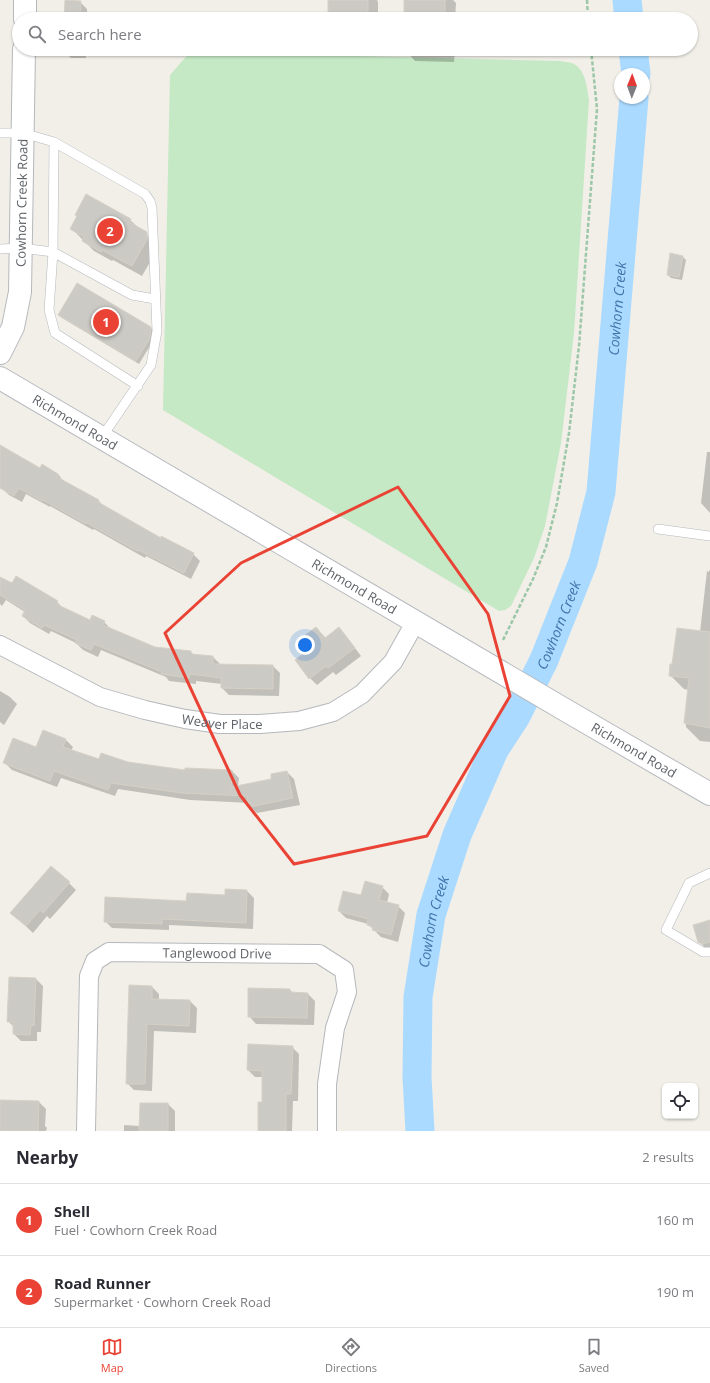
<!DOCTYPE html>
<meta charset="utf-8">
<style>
body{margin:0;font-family:"Open Sans",sans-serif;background:#f7f7f7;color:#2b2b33}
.controls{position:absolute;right:12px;bottom:12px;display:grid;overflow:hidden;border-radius:6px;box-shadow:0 1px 3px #0004}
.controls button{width:36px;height:36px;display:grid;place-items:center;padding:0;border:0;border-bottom:1px solid #e1e1e2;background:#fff;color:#2b2b33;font:20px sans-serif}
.compass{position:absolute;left:614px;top:68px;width:36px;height:36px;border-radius:50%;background:#fff;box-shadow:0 1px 3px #0004;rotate:1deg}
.you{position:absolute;left:305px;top:645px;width:14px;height:14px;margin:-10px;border:3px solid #fff;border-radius:50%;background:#1a73e8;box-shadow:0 0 0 6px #1a73e833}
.badge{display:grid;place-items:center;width:26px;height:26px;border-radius:50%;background:#ea4335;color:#fff;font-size:13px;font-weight:700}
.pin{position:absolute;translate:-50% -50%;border:2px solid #fff;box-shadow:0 1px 4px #0006}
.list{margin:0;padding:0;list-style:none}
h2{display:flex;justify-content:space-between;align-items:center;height:52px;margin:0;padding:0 16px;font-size:17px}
h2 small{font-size:13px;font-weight:400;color:#7c7c81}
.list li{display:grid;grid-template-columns:26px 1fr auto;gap:12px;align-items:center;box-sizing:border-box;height:72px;padding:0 16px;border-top:1px solid #e1e1e2}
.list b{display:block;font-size:15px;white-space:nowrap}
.list p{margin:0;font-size:13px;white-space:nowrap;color:#7c7c81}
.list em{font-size:13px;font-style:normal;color:#7c7c81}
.icon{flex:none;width:22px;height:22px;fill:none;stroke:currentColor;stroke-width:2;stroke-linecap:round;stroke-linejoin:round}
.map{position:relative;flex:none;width:710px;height:1131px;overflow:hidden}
.search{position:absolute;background:#fff;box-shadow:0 1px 3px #0004;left:12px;right:12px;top:12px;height:44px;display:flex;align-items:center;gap:10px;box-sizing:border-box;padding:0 14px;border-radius:22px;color:#7c7c81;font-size:15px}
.sheet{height:196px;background:#fff}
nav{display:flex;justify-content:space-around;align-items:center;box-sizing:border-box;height:56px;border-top:1px solid #e1e1e2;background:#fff;font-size:11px;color:#7c7c81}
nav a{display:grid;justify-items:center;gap:2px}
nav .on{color:#ea4335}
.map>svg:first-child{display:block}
.green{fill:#c5e8c5}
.shadow{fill:#0003}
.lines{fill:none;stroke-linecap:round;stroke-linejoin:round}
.river{stroke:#aadaff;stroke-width:29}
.building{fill:#cccac5;stroke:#d6d1c6}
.service-casing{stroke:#b5b8bc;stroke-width:10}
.minor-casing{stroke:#b5b8bc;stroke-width:20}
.tertiary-casing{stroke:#b5b8bc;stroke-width:24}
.secondary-casing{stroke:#b6babf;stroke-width:24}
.path{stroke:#9cc7a9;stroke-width:2.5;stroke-dasharray:4 2;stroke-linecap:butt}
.service{stroke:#fff;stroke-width:9}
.minor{stroke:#fff;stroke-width:18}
.tertiary{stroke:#fff;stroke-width:22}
.secondary{stroke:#fff;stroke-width:22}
.marked{fill:none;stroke:#ea4335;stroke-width:3;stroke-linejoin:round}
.labels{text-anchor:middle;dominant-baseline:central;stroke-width:3;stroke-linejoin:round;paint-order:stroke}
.street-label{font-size:13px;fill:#5f6368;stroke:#fff}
.water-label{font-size:14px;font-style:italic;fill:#4174aa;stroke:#fff}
</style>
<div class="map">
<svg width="710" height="1131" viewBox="0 0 710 1131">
<rect width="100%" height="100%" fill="#f1efe8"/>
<!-- green -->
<path class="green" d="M 190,52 L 560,61 C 564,62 569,62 572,63 C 586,69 587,88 589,100 L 574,333 L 561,443 L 545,526 L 534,558 L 511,606 L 505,610 L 499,611 L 163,410 L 170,75 Z"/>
<!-- shadow -->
<path class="shadow" d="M 329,0 L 377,0 L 378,2 L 378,19 L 329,19 Z
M 405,0 L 453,0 L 456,3 L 455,19 L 405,19 Z
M 80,2 L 87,9 L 87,19 L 65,19 Z
M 64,49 L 86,49 L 86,58 L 71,58 L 64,51 Z
M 337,49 L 378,49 L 378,51 L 339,50 Z
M 404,49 L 455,49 L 454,62 L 415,61 Z
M 87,196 L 130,220 L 157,244 L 157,250 L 142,276 L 113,260 L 112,261 L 94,251 L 71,228 Z
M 682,256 L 686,260 L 682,280 L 671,278 L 668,275 Z
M 59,315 L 150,327 L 154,331 L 153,341 L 139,364 L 62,318 Z
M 0,447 L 40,469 L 58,474 L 64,482 L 99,501 L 104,507 L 161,539 L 193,554 L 200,561 L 191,579 L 146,556 L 145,558 L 94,529 L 93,530 L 50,506 L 50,507 L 26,494 L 22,502 L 9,495 L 2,488 L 0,473 Z
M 710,449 L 710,513 L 701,503 L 707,452 L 710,452 Z
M 710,569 L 710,742 L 700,741 L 686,727 L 686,725 L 685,723 L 689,690 L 684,689 L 670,675 L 673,665 L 700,632 L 707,571 L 709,572 Z
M 0,578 L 12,585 L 57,602 L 64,609 L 90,621 L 104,622 L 111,629 L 155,648 L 191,652 L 194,655 L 213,657 L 221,665 L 273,666 L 280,673 L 279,696 L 229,695 L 222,688 L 222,684 L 196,681 L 196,684 L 169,681 L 166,677 L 101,650 L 98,657 L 83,650 L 76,643 L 51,631 L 49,634 L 30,623 L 23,616 L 25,612 L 6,600 L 2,606 L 0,604 Z
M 316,628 L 326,638 L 339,629 L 346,636 L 361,656 L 336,675 L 333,672 L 317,685 L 310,678 Z
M 0,691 L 10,697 L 17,704 L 4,725 L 0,722 Z
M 44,731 L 66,740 L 73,747 L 71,751 L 99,760 L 186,771 L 232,771 L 239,778 L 238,786 L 273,780 L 287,772 L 294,779 L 300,805 L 257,813 L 250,806 L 250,803 L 190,800 L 118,789 L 115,796 L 61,778 L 57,787 L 12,770 L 5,763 L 37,748 Z
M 69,883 L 76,890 L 50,919 L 47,916 L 33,933 L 12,913 Z
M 382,887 L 389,894 L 387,903 L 398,906 L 405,913 L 398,942 L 381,937 L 368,924 L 346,918 L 339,911 L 362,897 Z
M 226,890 L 247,891 L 254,898 L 253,929 L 169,925 L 169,930 L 112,928 L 105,921 L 187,902 L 226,896 Z
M 710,921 L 710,953 L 699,941 Z
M 36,979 L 43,986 L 41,1032 L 37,1032 L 37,1041 L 21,1041 L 14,1034 L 14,1027 L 8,1021 Z
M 152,987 L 159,994 L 159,1000 L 190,1001 L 197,1008 L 196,1033 L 154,1031 L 152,1091 L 134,1090 L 127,1083 Z
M 290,990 L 293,993 L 308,994 L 315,1001 L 314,1025 L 256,1024 L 249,1016 Z
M 292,1047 L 299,1054 L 298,1101 L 293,1101 L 292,1131 L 259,1131 L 263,1103 L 263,1077 L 255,1077 L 248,1070 Z
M 39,1102 L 46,1109 L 45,1126 L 47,1128 L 46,1131 L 0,1131 L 0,1125 Z
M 168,1104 L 175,1111 L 175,1131 L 124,1131 L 124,1125 L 140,1126 Z"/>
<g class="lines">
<!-- river -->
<g class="river">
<path d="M 627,0 L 629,19"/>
<path d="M 633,49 L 636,74"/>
<path id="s1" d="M 420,1131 L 417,1077 L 418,997 L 431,915 L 457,835 L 494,750 L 516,716 L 544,660 L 583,562 L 601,492 L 634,98"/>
</g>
</g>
<!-- building -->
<path class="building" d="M 65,0 L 81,1 L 80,19 L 64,19 Z
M 328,0 L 368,0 L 368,19 L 328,19 Z
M 404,0 L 445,0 L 445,19 L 404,19 Z
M 86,194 L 131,219 L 129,222 L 147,232 L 147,239 L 132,266 L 102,250 L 101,252 L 82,241 L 84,237 L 70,229 L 77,216 L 75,215 Z
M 670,253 L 683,256 L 679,277 L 667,275 Z
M 77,283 L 151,327 L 150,338 L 136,361 L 58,315 Z
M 0,445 L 40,468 L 42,464 L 58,474 L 57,477 L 99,500 L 98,502 L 161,538 L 161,536 L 194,553 L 184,573 L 138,550 L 137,551 L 87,523 L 86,524 L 43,500 L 42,501 L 19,488 L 14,496 L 0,488 Z
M 16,576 L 58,601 L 56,604 L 90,620 L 92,615 L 105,621 L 103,625 L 155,647 L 191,651 L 191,654 L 213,656 L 213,664 L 273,665 L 273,689 L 221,688 L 221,678 L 190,674 L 189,678 L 161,674 L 162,672 L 94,644 L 91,650 L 75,643 L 77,640 L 44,625 L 42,628 L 22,616 L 25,610 L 0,595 L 0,577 L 12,583 Z
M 316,627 L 325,638 L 339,627 L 355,648 L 328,668 L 326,666 L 309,679 L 295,660 L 312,647 L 304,636 Z
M 677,628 L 710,632 L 710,728 L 684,723 L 689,678 L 669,676 L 670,664 L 672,664 Z
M 43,730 L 66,739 L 63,747 L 99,759 L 101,753 L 128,762 L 185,770 L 185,768 L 232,770 L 231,787 L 271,779 L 271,774 L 287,771 L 293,798 L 249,807 L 247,796 L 182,793 L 111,783 L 108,790 L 54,771 L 50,781 L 3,763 L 13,738 L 36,747 Z
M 51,866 L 70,882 L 43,913 L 40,910 L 26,926 L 10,913 Z
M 365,881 L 383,886 L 379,900 L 399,905 L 391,935 L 372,930 L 373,927 L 367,925 L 368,919 L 338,911 L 343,891 L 361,895 Z
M 225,889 L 247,890 L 246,923 L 162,919 L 162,924 L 104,922 L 105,897 L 186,901 L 187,893 L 225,895 Z
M 710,920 L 710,942 L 702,944 L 698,942 L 693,925 Z
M 9,977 L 36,978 L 34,1026 L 31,1025 L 30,1035 L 13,1034 L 13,1022 L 7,1022 Z
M 129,985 L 152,986 L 152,999 L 190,1000 L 189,1026 L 147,1024 L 145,1084 L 126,1084 Z
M 248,988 L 290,989 L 290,992 L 308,993 L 307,1018 L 248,1017 Z
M 248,1044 L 293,1046 L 291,1094 L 286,1094 L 286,1131 L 258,1131 L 258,1102 L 262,1102 L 262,1071 L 247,1070 Z
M 0,1100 L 39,1101 L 38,1131 L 0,1131 Z
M 140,1103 L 168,1103 L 168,1131 L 139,1131 Z"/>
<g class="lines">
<!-- service casing -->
<g class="service-casing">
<path id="service" d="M 0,133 L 23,133 L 54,142 L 145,194 L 150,201 L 152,208 L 157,331 L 151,365 L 102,437
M 54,142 L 53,252 L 49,310 L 55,333 L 138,386
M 0,249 L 21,248 L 53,252 L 132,295 L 155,299
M 658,529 L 710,536
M 710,873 L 689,883 L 666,930 L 703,952 L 710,952"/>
</g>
<!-- minor casing -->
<g class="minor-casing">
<g id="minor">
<path id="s2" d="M 0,645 L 100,697 L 145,710 L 185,719 L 220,724 L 260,724 L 299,721 L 333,712 L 362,694 L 393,662 L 416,621"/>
<path id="s3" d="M 86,1131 L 89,976 L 95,961 L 109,952 L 319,954 L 344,970 L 347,992 L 335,1028 L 327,1084 L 327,1131"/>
</g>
</g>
<!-- tertiary casing -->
<g class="tertiary-casing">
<g id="tertiary">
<path d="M 25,19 L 25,0"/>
<path id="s4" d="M 0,353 L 13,327 L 20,292 L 24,49"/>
</g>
</g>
<!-- secondary casing -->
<g class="secondary-casing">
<g id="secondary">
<path id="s5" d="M 0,378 L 567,711 L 710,794"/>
</g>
</g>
<!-- path -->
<path class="path" d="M 587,0 L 588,19
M 503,640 L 533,579 L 546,547 L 557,503 L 569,433 L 579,346 L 597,109 L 591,49"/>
<!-- service -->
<use href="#service" class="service"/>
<!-- minor -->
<use href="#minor" class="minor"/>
<!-- tertiary -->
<use href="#tertiary" class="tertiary"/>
<!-- secondary -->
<use href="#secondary" class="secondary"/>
</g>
<!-- marked area -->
<path class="marked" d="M 398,487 L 488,614 L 510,696 L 427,836 L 294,864 L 240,795 L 165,633 L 241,563 Z"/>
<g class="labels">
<!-- street labels -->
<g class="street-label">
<text stroke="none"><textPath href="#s4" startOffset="154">Cowhorn Creek Road</textPath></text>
<text stroke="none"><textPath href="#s5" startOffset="87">Richmond Road</textPath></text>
<text stroke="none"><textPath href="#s5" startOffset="411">Richmond Road</textPath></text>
<text stroke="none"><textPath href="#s2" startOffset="238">Weaver Place</textPath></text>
<text stroke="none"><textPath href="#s5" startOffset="735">Richmond Road</textPath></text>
<text stroke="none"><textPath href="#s3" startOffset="296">Tanglewood Drive</textPath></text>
</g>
<!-- water labels -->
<g class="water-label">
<text stroke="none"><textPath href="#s1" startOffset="859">Cowhorn Creek</textPath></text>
<text stroke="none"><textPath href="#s1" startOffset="535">Cowhorn Creek</textPath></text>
<text stroke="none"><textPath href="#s1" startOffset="211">Cowhorn Creek</textPath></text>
</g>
</g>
</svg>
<div class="controls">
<button><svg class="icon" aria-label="locate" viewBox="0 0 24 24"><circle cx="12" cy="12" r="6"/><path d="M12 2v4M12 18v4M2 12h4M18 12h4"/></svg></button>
</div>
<svg class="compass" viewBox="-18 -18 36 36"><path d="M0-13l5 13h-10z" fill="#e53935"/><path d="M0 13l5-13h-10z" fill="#7c7c81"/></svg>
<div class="you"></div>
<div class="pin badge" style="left:106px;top:322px">1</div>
<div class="pin badge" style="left:110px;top:231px">2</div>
<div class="search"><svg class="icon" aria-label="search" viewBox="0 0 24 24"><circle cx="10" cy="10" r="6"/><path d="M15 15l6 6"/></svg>Search here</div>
</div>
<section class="sheet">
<h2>Nearby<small>2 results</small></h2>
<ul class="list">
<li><span class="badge">1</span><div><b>Shell</b><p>Fuel · Cowhorn Creek Road</p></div><em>160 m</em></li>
<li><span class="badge">2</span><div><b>Road Runner</b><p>Supermarket · Cowhorn Creek Road</p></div><em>190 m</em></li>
</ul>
</section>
<nav>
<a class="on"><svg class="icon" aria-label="map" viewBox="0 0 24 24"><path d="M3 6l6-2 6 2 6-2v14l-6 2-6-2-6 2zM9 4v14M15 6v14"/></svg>Map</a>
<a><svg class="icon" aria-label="directions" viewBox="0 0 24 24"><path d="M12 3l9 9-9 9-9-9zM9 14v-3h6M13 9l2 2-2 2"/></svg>Directions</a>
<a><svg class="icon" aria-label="saved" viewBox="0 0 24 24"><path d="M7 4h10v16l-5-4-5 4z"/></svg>Saved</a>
</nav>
